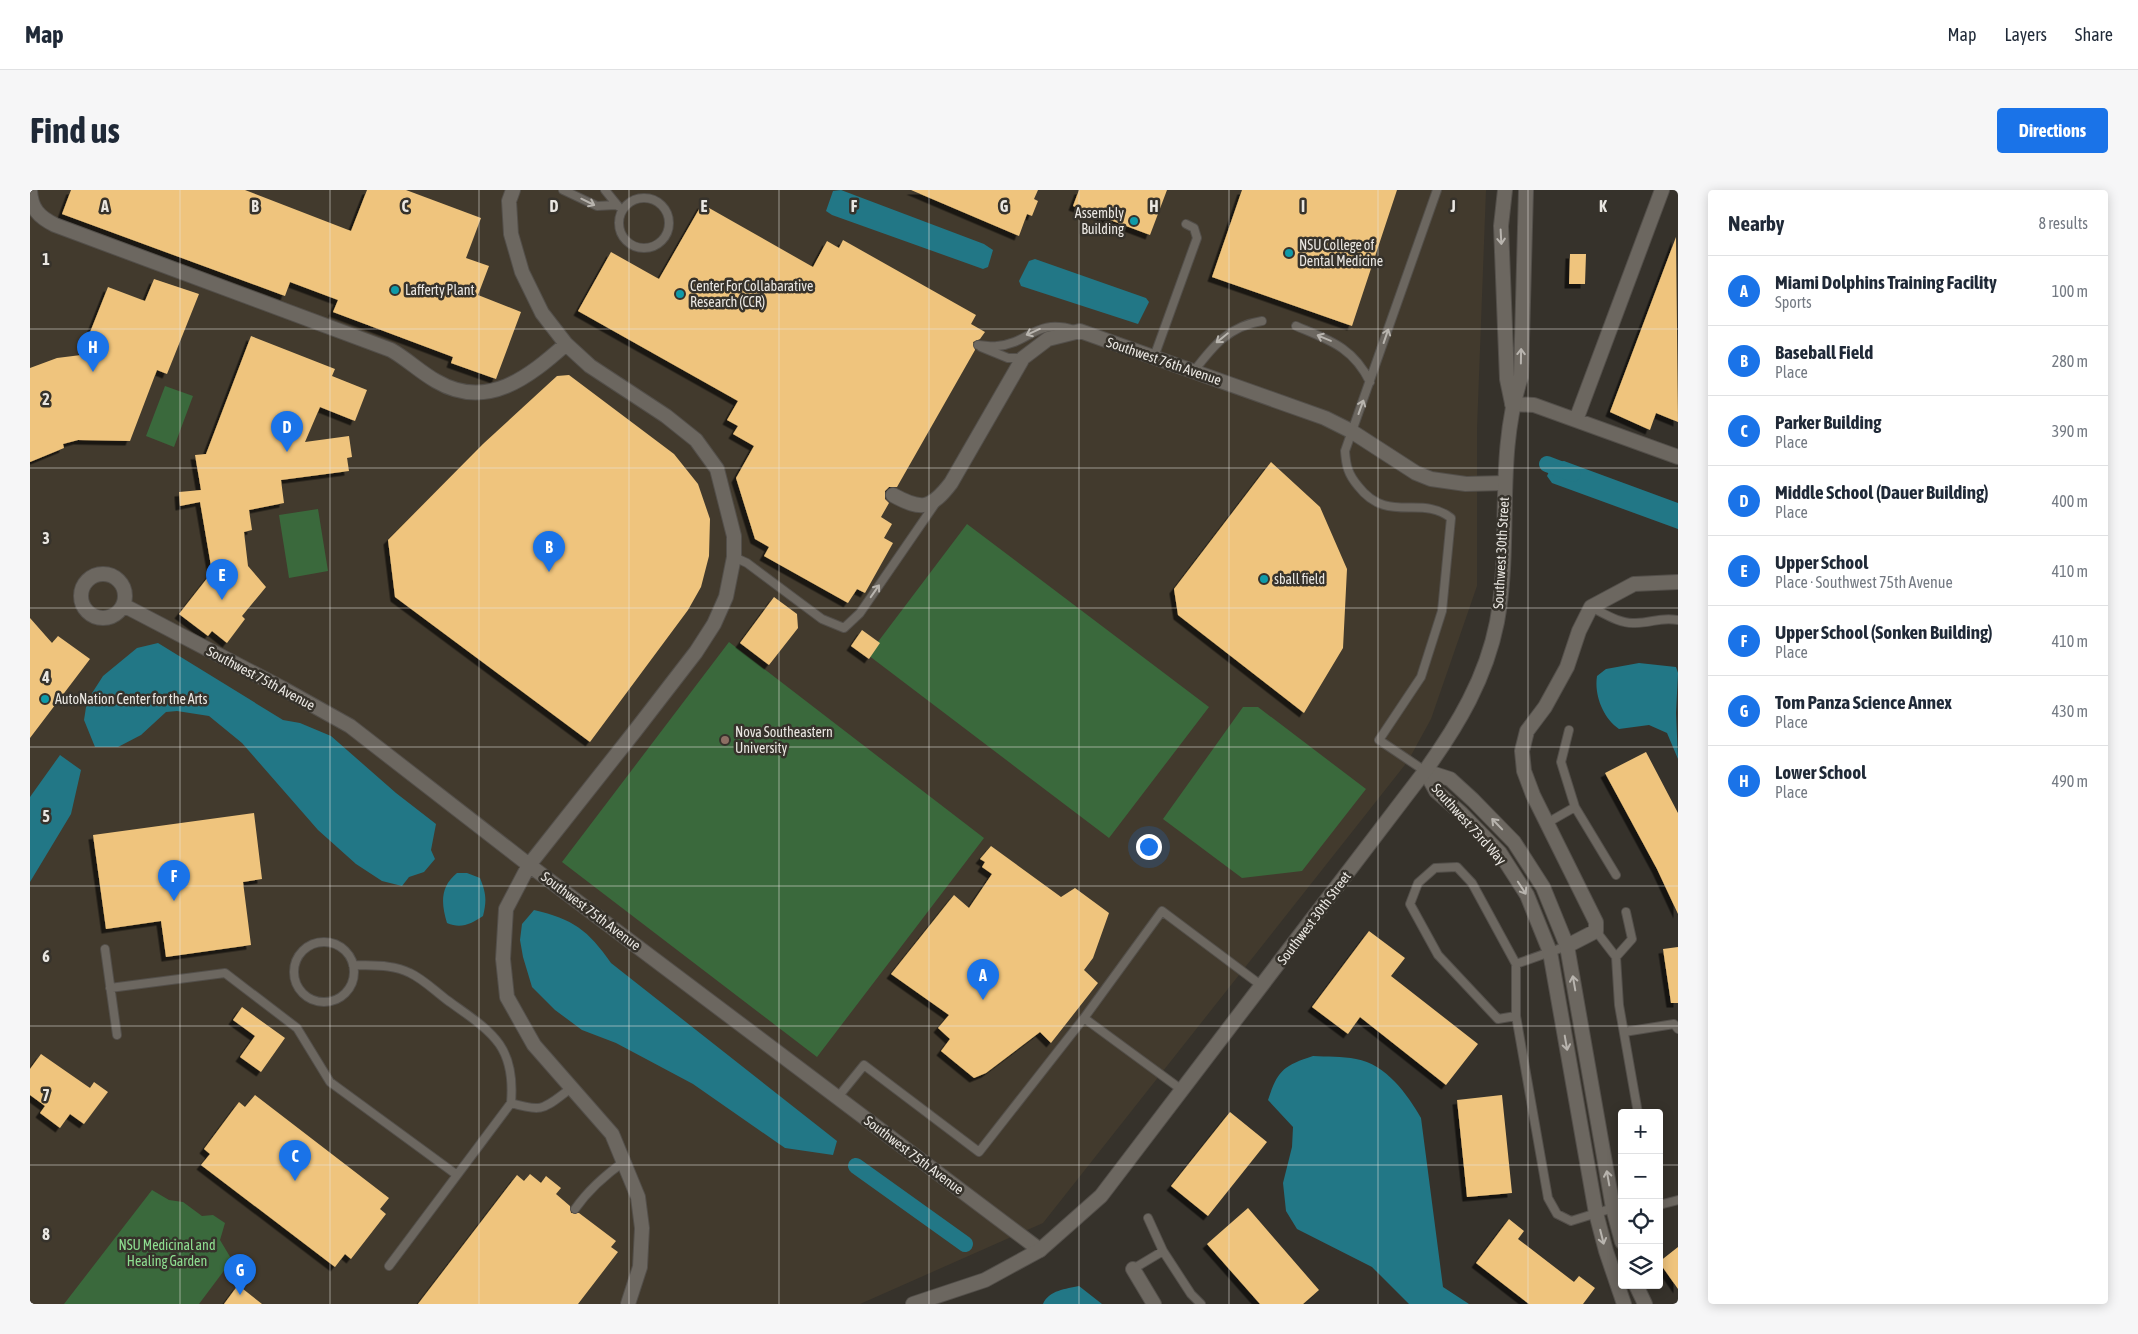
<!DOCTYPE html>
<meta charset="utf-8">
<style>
body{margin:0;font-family:"Asap Condensed",sans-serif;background:#f6f6f7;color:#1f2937}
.controls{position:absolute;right:15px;bottom:15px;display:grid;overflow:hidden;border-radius:5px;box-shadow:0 2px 12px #0003}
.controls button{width:45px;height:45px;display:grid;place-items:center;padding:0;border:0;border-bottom:1px solid #e0e1e3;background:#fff;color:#1f2937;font:25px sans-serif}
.you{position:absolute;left:1118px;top:656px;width:18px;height:18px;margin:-12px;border:4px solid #fff;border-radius:50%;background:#1a73e8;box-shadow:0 0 0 8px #1a73e833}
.badge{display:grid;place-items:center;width:32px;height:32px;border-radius:50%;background:#1a73e8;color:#fff;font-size:16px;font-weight:700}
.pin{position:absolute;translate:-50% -41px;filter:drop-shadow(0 1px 2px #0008)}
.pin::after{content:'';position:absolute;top:26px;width:18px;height:15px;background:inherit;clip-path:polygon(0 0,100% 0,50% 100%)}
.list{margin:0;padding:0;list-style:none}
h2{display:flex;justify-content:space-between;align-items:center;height:65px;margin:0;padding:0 20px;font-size:21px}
h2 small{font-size:16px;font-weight:400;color:#747a83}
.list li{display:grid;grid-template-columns:32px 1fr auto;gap:15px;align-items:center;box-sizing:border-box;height:70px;padding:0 20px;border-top:1px solid #e0e1e3}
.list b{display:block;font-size:19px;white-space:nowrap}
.list p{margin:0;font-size:16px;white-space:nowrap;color:#747a83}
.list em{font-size:16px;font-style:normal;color:#747a83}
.icon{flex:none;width:28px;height:28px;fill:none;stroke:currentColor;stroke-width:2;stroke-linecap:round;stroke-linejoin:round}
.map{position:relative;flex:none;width:1648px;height:1114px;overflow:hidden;border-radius:5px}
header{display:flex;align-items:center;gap:30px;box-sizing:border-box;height:70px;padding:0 25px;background:#fff;border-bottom:1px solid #e0e1e3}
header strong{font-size:24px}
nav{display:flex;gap:28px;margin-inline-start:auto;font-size:18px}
.intro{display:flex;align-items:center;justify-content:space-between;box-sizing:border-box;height:120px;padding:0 30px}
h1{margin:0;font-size:35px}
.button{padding:12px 22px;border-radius:5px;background:#1a73e8;color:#fff;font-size:18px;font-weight:700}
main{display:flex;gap:30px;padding:0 30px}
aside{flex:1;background:#fff;border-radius:5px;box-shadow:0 2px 12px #0003}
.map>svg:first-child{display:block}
.built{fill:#423a2d}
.green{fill:#3a693c}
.water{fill:#227786}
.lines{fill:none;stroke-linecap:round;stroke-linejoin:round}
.canal{stroke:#227786;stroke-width:16}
.building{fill:#efc47d;filter:url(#shadow)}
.service-casing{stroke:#534f4a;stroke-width:10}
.minor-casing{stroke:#534f4a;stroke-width:16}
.tertiary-casing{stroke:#534f4a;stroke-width:16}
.service{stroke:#6c6760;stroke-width:8}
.minor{stroke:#6c6760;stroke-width:14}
.tertiary{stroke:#6c6760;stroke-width:14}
.oneway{stroke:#b8b4ae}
.grid{fill:none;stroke:#eae7e2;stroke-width:1;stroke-opacity:0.55}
.culture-dot{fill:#0f9aa8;stroke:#36322b;stroke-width:2}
.education-dot{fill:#8d6e63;stroke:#36322b;stroke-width:2}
.labels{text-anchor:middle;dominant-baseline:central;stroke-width:5;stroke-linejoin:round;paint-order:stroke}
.poi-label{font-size:14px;fill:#eae7e2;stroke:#36322b;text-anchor:start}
.street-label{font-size:14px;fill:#eae7e2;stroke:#36322b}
.park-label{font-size:14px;fill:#8edd90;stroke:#36322b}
.grid-label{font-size:16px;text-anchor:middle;font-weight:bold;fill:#eae7e2;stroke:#36322b;stroke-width:5;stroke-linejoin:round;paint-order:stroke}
</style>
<header>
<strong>Map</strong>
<nav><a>Map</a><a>Layers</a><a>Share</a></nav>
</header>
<div class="intro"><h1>Find us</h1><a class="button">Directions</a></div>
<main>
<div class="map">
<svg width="1648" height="1114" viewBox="0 0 1648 1114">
<defs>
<filter id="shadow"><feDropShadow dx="-4.5" dy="4.5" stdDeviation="0" flood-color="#0009"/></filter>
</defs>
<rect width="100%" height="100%" fill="#36322b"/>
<!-- built -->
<path class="built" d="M 0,0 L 1456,0 L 1447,239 L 1447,396 L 1401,529 L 1378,571 L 1013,1033 L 830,1114 L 0,1114 Z"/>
<!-- green -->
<path class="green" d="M 135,196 L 163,206 L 144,257 L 116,246 Z
M 288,319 L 298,381 L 259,388 L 249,325 Z
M 937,334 L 1179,517 L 1079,648 L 838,465 Z
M 699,452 L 954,648 L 787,867 L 532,672 Z
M 1213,517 L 1228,517 L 1336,599 L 1272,681 L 1212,688 L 1133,629 Z
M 122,1000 L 139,1010 L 153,1012 L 172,1026 L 183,1025 L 195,1033 L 190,1050 L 202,1070 L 169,1114 L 34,1114 Z"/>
<!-- water -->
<path class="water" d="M 811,0 L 954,54 L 963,60 L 958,77 L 953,79 L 802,25 L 796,21 L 803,1 Z
M 1005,69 L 1116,108 L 1119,112 L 1108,134 L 991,96 L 989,91 L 999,71 Z
M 1534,271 L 1648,313 L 1648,339 L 1522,293 L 1517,286 L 1523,273 Z
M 128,453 L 253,530 L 270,533 L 301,546 L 366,603 L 406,634 L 401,660 L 405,669 L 394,682 L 379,687 L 372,696 L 352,691 L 326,674 L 288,640 L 212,553 L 179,526 L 147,521 L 136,522 L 111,545 L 88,557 L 65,557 L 54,530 L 57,511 L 73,486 L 107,458 Z
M 1609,473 L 1646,477 L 1648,483 L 1646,523 L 1648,569 L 1637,543 L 1619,535 L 1589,539 C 1573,528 1564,505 1567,486 L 1576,479 Z
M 30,565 L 51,580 L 41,624 L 0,692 L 0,607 Z
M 427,683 L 437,683 L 450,688 C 456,703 457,710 453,726 C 441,734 431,739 417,733 C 411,713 410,697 427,683 Z
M 504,720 C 543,729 558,740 581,773 L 807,951 L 803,965 L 755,958 L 663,894 L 586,853 L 552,840 L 525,820 L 502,797 L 493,767 L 490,750 L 492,734 Z
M 1283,866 C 1297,867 1312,866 1326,869 C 1356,874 1378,905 1391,928 L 1413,1097 L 1439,1114 L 1379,1114 L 1342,1077 L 1267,1039 L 1256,1021 L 1253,993 L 1262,957 L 1263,937 L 1238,910 C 1248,880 1253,876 1283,866 Z
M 1049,1096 L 1072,1114 L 1013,1114 C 1019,1100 1036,1099 1049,1096 Z"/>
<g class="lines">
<!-- canal -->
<path class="canal" d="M 1517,274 L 1543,284
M 826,976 L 935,1054"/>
</g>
<!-- building -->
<path class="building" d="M 41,0 L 215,0 L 321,41 L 337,0 L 376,0 L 451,28 L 436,68 L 459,76 L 448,105 L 491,122 L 466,189 L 421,173 L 423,167 L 303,122 L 308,110 L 260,92 L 255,106 L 32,24 Z
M 881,0 L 1008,0 L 1004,9 L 1008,11 L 1002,26 L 997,24 L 989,46 Z
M 1049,0 L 1137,0 L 1120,45 L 1043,16 Z
M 1212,0 L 1367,0 L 1322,136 L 1182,87 Z
M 672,14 L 783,77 L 797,51 L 809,58 L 813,50 L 946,125 L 941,134 L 955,142 L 950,149 L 943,152 L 945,160 L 867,297 L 859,297 L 855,301 L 855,309 L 859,313 L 851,327 L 862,334 L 854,348 L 863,353 L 835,403 L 827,399 L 818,413 L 734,366 L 739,357 L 725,349 L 706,288 L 724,256 L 703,244 L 708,236 L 697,230 L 708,211 L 548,121 L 581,62 L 629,89 Z
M 1646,47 L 1648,232 L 1626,223 L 1620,240 L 1580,222 Z
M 1540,64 L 1556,64 L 1555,94 L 1539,94 Z
M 124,89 L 169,104 L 137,184 L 127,180 L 100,251 L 48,250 L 33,254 L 34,258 L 0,272 L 0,178 L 27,168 L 51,165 L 78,97 L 115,111 Z
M 221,146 L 305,179 L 302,186 L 337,200 L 325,231 L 290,217 L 275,252 L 319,246 L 322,267 L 317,268 L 319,281 L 251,290 L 254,313 L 219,320 L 222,340 L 214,342 L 218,376 L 236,397 L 212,426 L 215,429 L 197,453 L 182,441 L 178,446 L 149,424 L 182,382 L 170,312 L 150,316 L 149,302 L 171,300 L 165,265 L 176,264 Z
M 539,185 L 644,264 L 668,294 L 680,329 L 679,366 L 671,397 L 658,420 L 560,552 L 365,407 L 358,350 L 453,254 L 527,186 Z
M 1241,272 L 1290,317 L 1317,379 L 1313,458 L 1274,523 L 1148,425 L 1144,399 Z
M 744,407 L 767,424 L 768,438 L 739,475 L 710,453 Z
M 0,428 L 22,453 L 28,446 L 60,469 L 0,548 Z
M 832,440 L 850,453 L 839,469 L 821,456 Z
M 1616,562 L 1648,623 L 1648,724 L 1627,679 L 1575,583 Z
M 224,623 L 232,689 L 213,692 L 221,755 L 136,767 L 131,731 L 76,739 L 63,645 Z
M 961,656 L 1031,707 L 1045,698 L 1079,723 L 1063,768 L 1054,780 L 1068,793 L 1021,853 L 1010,842 L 956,883 L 944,888 L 911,861 L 920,849 L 908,838 L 919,825 L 861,784 L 924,705 L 939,718 L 962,684 L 952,677 L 955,672 L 950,669 Z
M 1339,741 L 1375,768 L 1361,786 L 1448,854 L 1416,895 L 1330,827 L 1318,844 L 1282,817 Z
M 1648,757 L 1648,813 L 1641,813 L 1633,759 Z
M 212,817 L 255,848 L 231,882 L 210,867 L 225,846 L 203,830 Z
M 11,864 L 60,898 L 64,892 L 78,902 L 54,934 L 40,924 L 30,938 L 10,923 L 15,916 L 0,905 L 0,879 Z
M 225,905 L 359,1008 L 350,1019 L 356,1024 L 321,1069 L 315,1064 L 305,1077 L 171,975 L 180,964 L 174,959 L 209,912 L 215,917 Z
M 1472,905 L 1482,1003 L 1437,1007 L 1427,910 Z
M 1200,922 L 1237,952 L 1178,1026 L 1141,996 Z
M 500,984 L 511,993 L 516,986 L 531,998 L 526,1004 L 540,1016 L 541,1023 L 549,1023 L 586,1051 L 581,1057 L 588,1062 L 548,1114 L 388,1114 L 487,985 L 494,991 Z
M 1218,1018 L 1289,1100 L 1273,1114 L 1230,1114 L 1177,1054 Z
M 1479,1029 L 1494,1041 L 1488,1049 L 1544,1092 L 1549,1086 L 1565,1098 L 1553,1114 L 1499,1114 L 1446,1073 Z
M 1648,1057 L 1648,1099 L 1629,1072 Z
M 208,1095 L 232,1114 L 194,1114 Z"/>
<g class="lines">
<!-- service casing -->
<g class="service-casing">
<path id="service" d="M 533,0 L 567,16 L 586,15
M 575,0 L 588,16
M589 33a25 25 0 1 1 50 0a25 25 0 1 1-50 0Z
M 1266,136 C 1299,150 1323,157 1340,192
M 948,155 C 954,155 961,157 967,156 C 1001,153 1004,128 1045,140
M 951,157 L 978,168 L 993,168
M 1124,167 L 1167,48 L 1164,38 L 1156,34
M 1164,181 C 1183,156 1199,136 1232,131
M 704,367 L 717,373 L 792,429 L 814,438 L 830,423 L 907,311
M 1561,417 C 1575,424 1590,434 1605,433 C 1623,433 1628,427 1648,430
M 1539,540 L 1531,572 L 1545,617
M 1395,581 L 1349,550 L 1391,487 L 1412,421 L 1421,328 C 1391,304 1358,335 1328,296 C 1318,284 1316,276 1315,261 L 1407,0
M 1517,633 L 1545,617 L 1586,685
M 1566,741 L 1586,767 L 1602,749 L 1596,722
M264 782a30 30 0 1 1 60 0a30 30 0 1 1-60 0Z
M 75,759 L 87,845
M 1586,767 L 1589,815 L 1608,923
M 1486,774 L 1486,826 L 1468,829 L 1408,765 L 1380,714 L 1388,693 L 1405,678 L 1427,677 L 1442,693 L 1486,774 L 1537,756
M 323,775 C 342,776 362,774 380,783 C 393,789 405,801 417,810 C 460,841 486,854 481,913 C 514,923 514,918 540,899
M 80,798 L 195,783 L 267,838 L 300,892 L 427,985
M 1486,826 L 1518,1008 L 1527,1024 L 1541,1031 L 1583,1018 L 1592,1017
M 1054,828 L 1152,900
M 1594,842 L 1644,834 L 1648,839
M 808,907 L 834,875 L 949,962 L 1054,828 L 1132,721 L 1232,796
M 1629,1015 L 1648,1010
M 545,1019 C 559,999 575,985 595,971
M 1118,1028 L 1133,1061
M 359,1076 L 481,913
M 1103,1079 L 1133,1061 L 1161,1104 L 1171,1114"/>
</g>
<!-- minor casing -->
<g class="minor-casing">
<path id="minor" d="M 0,0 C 1,19 9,27 25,35 L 361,160 C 377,169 390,182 406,191 C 457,221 499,187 536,154
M 483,0 L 479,11 L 481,44 L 492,82 L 512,123 L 536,154 L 560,176 L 636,226 L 666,250 L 687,279 L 704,346 L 704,367 L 696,407 L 684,434 L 666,462 L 605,541 L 499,675 L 476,719 L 473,769 L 477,807 L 504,855 L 582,944 L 608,1007 L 612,1038 L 610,1077 L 598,1114
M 1482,214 L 1504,215 L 1648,267
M 1546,230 L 1632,0
M 863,305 C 892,321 901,319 921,293 L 993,168 L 1018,149 L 1050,141 L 1295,228 L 1321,241 L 1386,283 L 1401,289 L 1436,294 L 1475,293
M51 406a22 22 0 1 1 44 0a22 22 0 1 1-44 0Z
M 93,415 L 252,498 L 320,536 L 499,675 L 1010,1060
M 1395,581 L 1406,601 L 1431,623 L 1470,663 L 1497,705 L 1520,762 L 1566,1023 L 1576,1061 L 1594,1114
M 1395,581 L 1420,589 L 1443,610 L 1484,652 L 1513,697 L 1537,756 L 1583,1018 L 1592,1052
M 1537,756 L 1566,741 L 1566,732 L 1503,605 L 1494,581 L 1492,561 L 1497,541 L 1515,517 L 1537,477 L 1549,441 L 1561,417 L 1604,394 L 1648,392
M 1103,1079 L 1124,1114
M 1606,1095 L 1615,1114"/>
</g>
<!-- tertiary casing -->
<g class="tertiary-casing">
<path id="tertiary" d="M 1475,0 L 1471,36 L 1477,189 L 1482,213
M 883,1114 L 955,1090 L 1010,1060 L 1071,1006 L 1395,581 C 1428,535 1456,488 1467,432 C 1482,351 1465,266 1491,187 L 1496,0"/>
</g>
<!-- service -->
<use href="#service" class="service"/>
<!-- minor -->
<use href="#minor" class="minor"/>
<!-- tertiary -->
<use href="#tertiary" class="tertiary"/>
</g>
<!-- one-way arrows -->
<defs><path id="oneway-shaft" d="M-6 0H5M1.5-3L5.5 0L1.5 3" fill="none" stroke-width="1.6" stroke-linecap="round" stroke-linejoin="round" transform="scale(1.25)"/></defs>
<g class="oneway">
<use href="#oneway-shaft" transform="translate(558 12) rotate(26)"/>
<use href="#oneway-shaft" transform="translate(1471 47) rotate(87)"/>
<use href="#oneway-shaft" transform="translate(1003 142) rotate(156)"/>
<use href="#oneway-shaft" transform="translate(1356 146) rotate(-71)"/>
<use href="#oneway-shaft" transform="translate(1192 148) rotate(141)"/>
<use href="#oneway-shaft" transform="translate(1294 148) rotate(-157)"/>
<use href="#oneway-shaft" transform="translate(1491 166) rotate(-89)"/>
<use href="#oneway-shaft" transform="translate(1331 217) rotate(-70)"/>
<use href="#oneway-shaft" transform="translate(845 401) rotate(-55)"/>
<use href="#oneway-shaft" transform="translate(1467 634) rotate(-134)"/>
<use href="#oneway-shaft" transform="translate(1492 698) rotate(57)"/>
<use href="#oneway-shaft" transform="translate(1544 793) rotate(-100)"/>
<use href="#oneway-shaft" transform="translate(1536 853) rotate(80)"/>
<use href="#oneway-shaft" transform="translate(1578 988) rotate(-100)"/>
<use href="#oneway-shaft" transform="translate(1572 1047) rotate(76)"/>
</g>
<!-- grid -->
<path class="grid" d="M 150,0 L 150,1114M 300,0 L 300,1114M 449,0 L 449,1114M 599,0 L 599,1114M 749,0 L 749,1114M 899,0 L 899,1114M 1049,0 L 1049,1114M 1199,0 L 1199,1114M 1348,0 L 1348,1114M 1498,0 L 1498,1114M 0,139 L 1648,139M 0,278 L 1648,278M 0,418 L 1648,418M 0,557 L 1648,557M 0,696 L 1648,696M 0,836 L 1648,836M 0,975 L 1592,975M 1629,975 L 1648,975"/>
<!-- markers -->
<g class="culture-dot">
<circle cx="1104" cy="31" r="5"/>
<circle cx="1259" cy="63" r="5"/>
<circle cx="365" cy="100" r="5"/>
<circle cx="650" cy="104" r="5"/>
<circle cx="1234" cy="389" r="5"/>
<circle cx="15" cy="509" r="5"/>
</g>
<circle class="education-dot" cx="695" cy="550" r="5"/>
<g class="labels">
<!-- poi labels -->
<g class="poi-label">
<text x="1094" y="23" text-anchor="end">Assembly<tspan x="1094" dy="16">Building</tspan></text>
<text x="1269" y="55">NSU College of<tspan x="1269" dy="16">Dental Medicine</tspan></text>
<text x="660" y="96">Center For Collabarative<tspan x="660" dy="16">Research (CCR)</tspan></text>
<text x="375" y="100">Lafferty Plant</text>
<text x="1244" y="389">sball field</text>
<text x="25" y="509">AutoNation Center for the Arts</text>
<text x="705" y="542">Nova Southeastern<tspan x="705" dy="16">University</tspan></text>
</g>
<!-- street labels -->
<g class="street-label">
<text transform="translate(1134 171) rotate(19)">Southwest 76th Avenue</text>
<text transform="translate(1471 363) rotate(-87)">Southwest 30th Street</text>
<text transform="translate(231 488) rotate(28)">Southwest 75th Avenue</text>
<text transform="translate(1439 634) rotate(48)">Southwest 73rd Way</text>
<text transform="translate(561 721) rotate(37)">Southwest 75th Avenue</text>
<text transform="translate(1284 728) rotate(-53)">Southwest 30th Street</text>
<text transform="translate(884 965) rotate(37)">Southwest 75th Avenue</text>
</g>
<!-- park labels -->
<g class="park-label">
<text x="137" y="1055">NSU Medicinal and<tspan x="137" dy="16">Healing Garden</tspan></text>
</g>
</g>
<g class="grid-label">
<text x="75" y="22">A</text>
<text x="225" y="22">B</text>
<text x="375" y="22">C</text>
<text x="524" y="22">D</text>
<text x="674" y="22">E</text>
<text x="824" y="22">F</text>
<text x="974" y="22">G</text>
<text x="1124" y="22">H</text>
<text x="1273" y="22">I</text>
<text x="1423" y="22">J</text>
<text x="1573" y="22">K</text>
<text x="16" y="75">1</text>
<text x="16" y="215">2</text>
<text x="16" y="354">3</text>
<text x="16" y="493">4</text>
<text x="16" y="632">5</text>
<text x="16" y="772">6</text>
<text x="16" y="911">7</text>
<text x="16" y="1050">8</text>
</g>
</svg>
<div class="controls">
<button>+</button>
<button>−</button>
<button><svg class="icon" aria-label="locate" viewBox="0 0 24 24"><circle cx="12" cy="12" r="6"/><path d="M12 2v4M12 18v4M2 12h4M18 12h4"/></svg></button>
<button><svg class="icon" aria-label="layers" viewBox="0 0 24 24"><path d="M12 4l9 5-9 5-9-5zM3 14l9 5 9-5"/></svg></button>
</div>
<div class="you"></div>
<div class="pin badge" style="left:953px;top:810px">A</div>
<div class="pin badge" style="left:519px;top:382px">B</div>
<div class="pin badge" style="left:265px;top:991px">C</div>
<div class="pin badge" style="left:257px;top:262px">D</div>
<div class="pin badge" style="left:192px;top:410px">E</div>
<div class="pin badge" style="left:144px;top:711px">F</div>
<div class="pin badge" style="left:210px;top:1105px">G</div>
<div class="pin badge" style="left:63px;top:182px">H</div>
</div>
<aside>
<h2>Nearby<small>8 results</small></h2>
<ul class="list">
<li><span class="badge">A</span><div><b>Miami Dolphins Training Facility</b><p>Sports</p></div><em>100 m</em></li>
<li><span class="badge">B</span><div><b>Baseball Field</b><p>Place</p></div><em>280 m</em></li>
<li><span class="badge">C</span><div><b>Parker Building</b><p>Place</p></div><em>390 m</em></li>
<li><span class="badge">D</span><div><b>Middle School (Dauer Building)</b><p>Place</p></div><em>400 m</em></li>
<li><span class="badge">E</span><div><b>Upper School</b><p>Place · Southwest 75th Avenue</p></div><em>410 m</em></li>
<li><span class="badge">F</span><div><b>Upper School (Sonken Building)</b><p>Place</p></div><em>410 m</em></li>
<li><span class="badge">G</span><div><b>Tom Panza Science Annex</b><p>Place</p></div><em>430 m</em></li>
<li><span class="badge">H</span><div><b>Lower School</b><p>Place</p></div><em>490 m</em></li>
</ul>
</aside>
</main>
